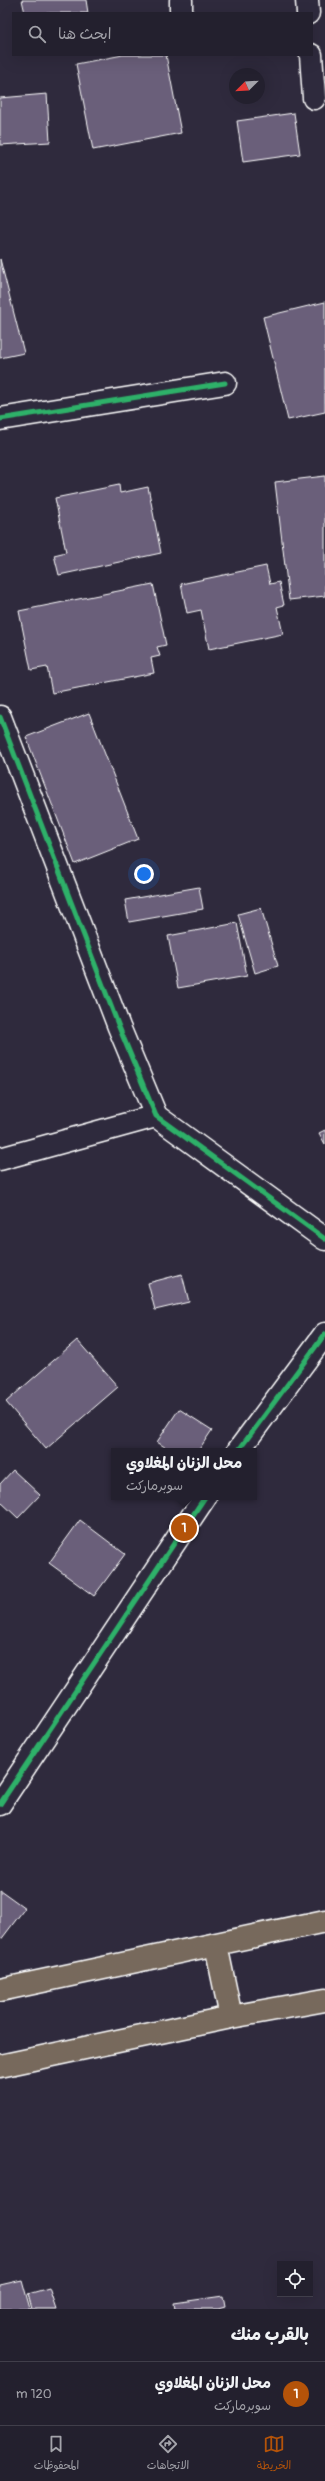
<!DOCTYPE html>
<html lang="ar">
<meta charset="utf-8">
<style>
body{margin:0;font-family:Pangolin,"Playpen Sans Arabic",sans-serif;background:#2f2d3a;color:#f1f3f6;direction:rtl}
.controls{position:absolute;right:12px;bottom:12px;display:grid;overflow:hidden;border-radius:0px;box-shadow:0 4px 16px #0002}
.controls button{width:36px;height:36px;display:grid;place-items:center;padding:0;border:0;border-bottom:1px solid #403e4a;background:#23202e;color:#f1f3f6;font:20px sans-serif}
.compass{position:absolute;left:229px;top:68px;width:36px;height:36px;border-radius:50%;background:#23202e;box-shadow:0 4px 16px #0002;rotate:246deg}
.you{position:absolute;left:144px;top:874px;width:14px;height:14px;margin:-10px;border:3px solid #fff;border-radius:50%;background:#1a73e8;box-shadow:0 0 0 6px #1a73e833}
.badge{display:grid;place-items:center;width:26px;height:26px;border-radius:50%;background:#b45309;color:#fff;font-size:13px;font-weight:700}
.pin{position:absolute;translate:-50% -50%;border:2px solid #fff;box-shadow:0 1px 4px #0006}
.popup{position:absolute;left:111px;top:1448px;width:146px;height:52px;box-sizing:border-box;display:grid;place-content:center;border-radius:0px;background:#23202e;filter:drop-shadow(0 1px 3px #0005);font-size:13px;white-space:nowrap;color:#a3a3aa}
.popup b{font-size:15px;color:#f1f3f6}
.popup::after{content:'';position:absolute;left:50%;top:100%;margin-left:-8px;border:8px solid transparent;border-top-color:#23202e}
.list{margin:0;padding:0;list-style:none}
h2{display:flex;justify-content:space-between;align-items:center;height:52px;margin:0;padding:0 16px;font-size:17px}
h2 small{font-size:13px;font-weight:400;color:#a3a3aa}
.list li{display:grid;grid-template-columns:26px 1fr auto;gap:12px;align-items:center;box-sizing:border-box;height:64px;padding:0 16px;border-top:1px solid #403e4a}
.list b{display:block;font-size:15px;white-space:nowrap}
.list p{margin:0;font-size:13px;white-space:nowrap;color:#a3a3aa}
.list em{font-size:13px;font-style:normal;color:#a3a3aa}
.icon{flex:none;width:22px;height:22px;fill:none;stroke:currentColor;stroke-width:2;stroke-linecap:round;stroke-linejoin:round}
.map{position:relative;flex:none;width:325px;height:2309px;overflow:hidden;direction:ltr}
.search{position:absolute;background:#23202e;box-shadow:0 4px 16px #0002;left:12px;right:12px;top:12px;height:44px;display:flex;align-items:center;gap:10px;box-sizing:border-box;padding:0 14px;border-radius:0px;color:#a3a3aa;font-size:15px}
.sheet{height:116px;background:#23202e}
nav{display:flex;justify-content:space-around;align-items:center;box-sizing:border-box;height:56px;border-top:1px solid #403e4a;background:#23202e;font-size:11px;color:#a3a3aa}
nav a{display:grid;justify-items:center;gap:2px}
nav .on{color:#b45309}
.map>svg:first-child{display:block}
.building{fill:#6a5e7a;stroke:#fff}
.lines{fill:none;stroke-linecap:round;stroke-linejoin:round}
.street-casing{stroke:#fff;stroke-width:25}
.secondary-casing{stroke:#fff;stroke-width:25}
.highway-casing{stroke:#fff;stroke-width:25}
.street{stroke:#2f2a3d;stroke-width:22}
.secondary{stroke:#2f2a3d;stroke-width:22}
.highway{stroke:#77695c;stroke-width:22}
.cycleway-casing{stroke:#2f2a3d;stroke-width:8}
.cycleway{stroke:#2db169;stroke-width:5}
</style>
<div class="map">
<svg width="325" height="2309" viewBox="0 0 325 2309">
<rect width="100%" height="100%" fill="#2f2a3d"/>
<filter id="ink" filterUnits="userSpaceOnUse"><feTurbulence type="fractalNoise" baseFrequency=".025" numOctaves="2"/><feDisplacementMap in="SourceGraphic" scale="8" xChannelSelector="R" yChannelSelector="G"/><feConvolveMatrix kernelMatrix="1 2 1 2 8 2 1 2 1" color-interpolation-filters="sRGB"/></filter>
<g filter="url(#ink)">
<!-- building -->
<path class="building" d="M 22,0 L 86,0 L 88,13 L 25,13 Z
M 123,55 L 166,55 L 181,133 L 93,150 L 76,64 Z
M 47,94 L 50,142 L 0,145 L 0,98 Z
M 294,113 L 300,154 L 243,162 L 237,121 Z
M 0,259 L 24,353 L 0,358 Z
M 325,302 L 325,412 L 288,420 L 263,317 Z
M 325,476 L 325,596 L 289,600 L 275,482 Z
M 119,485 L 120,493 L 148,487 L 161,553 L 59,575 L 54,555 L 66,552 L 55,498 Z
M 266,566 L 270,584 L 279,582 L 284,605 L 277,607 L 283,634 L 209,649 L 201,610 L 187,613 L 181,584 Z
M 153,584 L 166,645 L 157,647 L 160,656 L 151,658 L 154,673 L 52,693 L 47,667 L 31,670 L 19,611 Z
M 89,713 L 138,839 L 75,864 L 26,737 Z
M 199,887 L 203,909 L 129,922 L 125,900 Z
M 261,908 L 278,966 L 255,973 L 238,914 Z
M 237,923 L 247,976 L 178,988 L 168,936 Z
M 325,1130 L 325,1144 L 319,1133 Z
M 182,1274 L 189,1302 L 155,1310 L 148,1283 Z
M 77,1340 L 118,1387 L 46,1449 L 6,1402 Z
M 179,1409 L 212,1430 L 198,1451 L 171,1451 L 157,1442 Z
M 13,1470 L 40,1495 L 18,1518 L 0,1501 L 0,1484 Z
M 80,1520 L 125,1554 L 94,1596 L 49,1563 Z
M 0,1890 L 25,1908 L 0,1941 Z
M 22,2280 L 30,2309 L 0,2309 L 0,2285 Z
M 49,2288 L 56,2309 L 32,2309 L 28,2294 Z
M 223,2296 L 225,2307 L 218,2309 L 175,2309 L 174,2303 Z"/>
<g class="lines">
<!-- street casing -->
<g class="street-casing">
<path id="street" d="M 181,0 L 181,9
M 307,0 L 308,13
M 311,55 L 314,98
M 0,419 L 225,383
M 0,717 L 119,1027 L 156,1116 L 325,1239
M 0,1159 L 156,1116"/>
</g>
<!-- secondary casing -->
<g class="secondary-casing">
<path id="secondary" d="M 238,1451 L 325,1334
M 0,1804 L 205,1497"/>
</g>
<!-- highway casing -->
<g class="highway-casing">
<path id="highway" d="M 216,1945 L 231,2017
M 0,1990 L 325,1921
M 0,2066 L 231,2017 L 325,2000"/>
</g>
<!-- street -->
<use href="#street" class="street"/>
<!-- secondary -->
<use href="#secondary" class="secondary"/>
<!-- highway -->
<use href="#highway" class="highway"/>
<!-- cycleway casing -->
<g class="cycleway-casing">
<path id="cycleway" d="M 0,419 L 225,383
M 0,717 L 119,1027 L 156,1116 L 325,1239
M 238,1451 L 325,1334
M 0,1804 L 205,1497"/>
</g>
<!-- cycleway -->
<use href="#cycleway" class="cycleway"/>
</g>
</g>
</svg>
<div class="controls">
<button><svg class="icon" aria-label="locate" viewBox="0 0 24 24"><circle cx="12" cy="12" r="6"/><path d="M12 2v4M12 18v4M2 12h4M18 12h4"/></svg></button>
</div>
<svg class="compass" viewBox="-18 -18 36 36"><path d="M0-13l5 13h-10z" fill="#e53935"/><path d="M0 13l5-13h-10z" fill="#a3a3aa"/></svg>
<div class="you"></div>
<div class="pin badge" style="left:184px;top:1528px">1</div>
<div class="popup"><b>محل الزنان المغلاوي</b>سوبرماركت</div>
<div class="search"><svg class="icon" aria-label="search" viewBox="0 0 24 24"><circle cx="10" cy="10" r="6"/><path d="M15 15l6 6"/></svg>ابحث هنا</div>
</div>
<section class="sheet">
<h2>بالقرب منك<small></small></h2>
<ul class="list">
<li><span class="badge">1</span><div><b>محل الزنان المغلاوي</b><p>سوبرماركت</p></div><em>120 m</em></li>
</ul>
</section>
<nav>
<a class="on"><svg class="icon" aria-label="map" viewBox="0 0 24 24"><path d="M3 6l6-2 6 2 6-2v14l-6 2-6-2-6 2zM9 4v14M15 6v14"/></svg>الخريطة</a>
<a><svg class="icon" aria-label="directions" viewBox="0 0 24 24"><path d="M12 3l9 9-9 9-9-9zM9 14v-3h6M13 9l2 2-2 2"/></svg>الاتجاهات</a>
<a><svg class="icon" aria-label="saved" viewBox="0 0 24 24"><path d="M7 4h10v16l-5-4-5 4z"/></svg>المحفوظات</a>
</nav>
